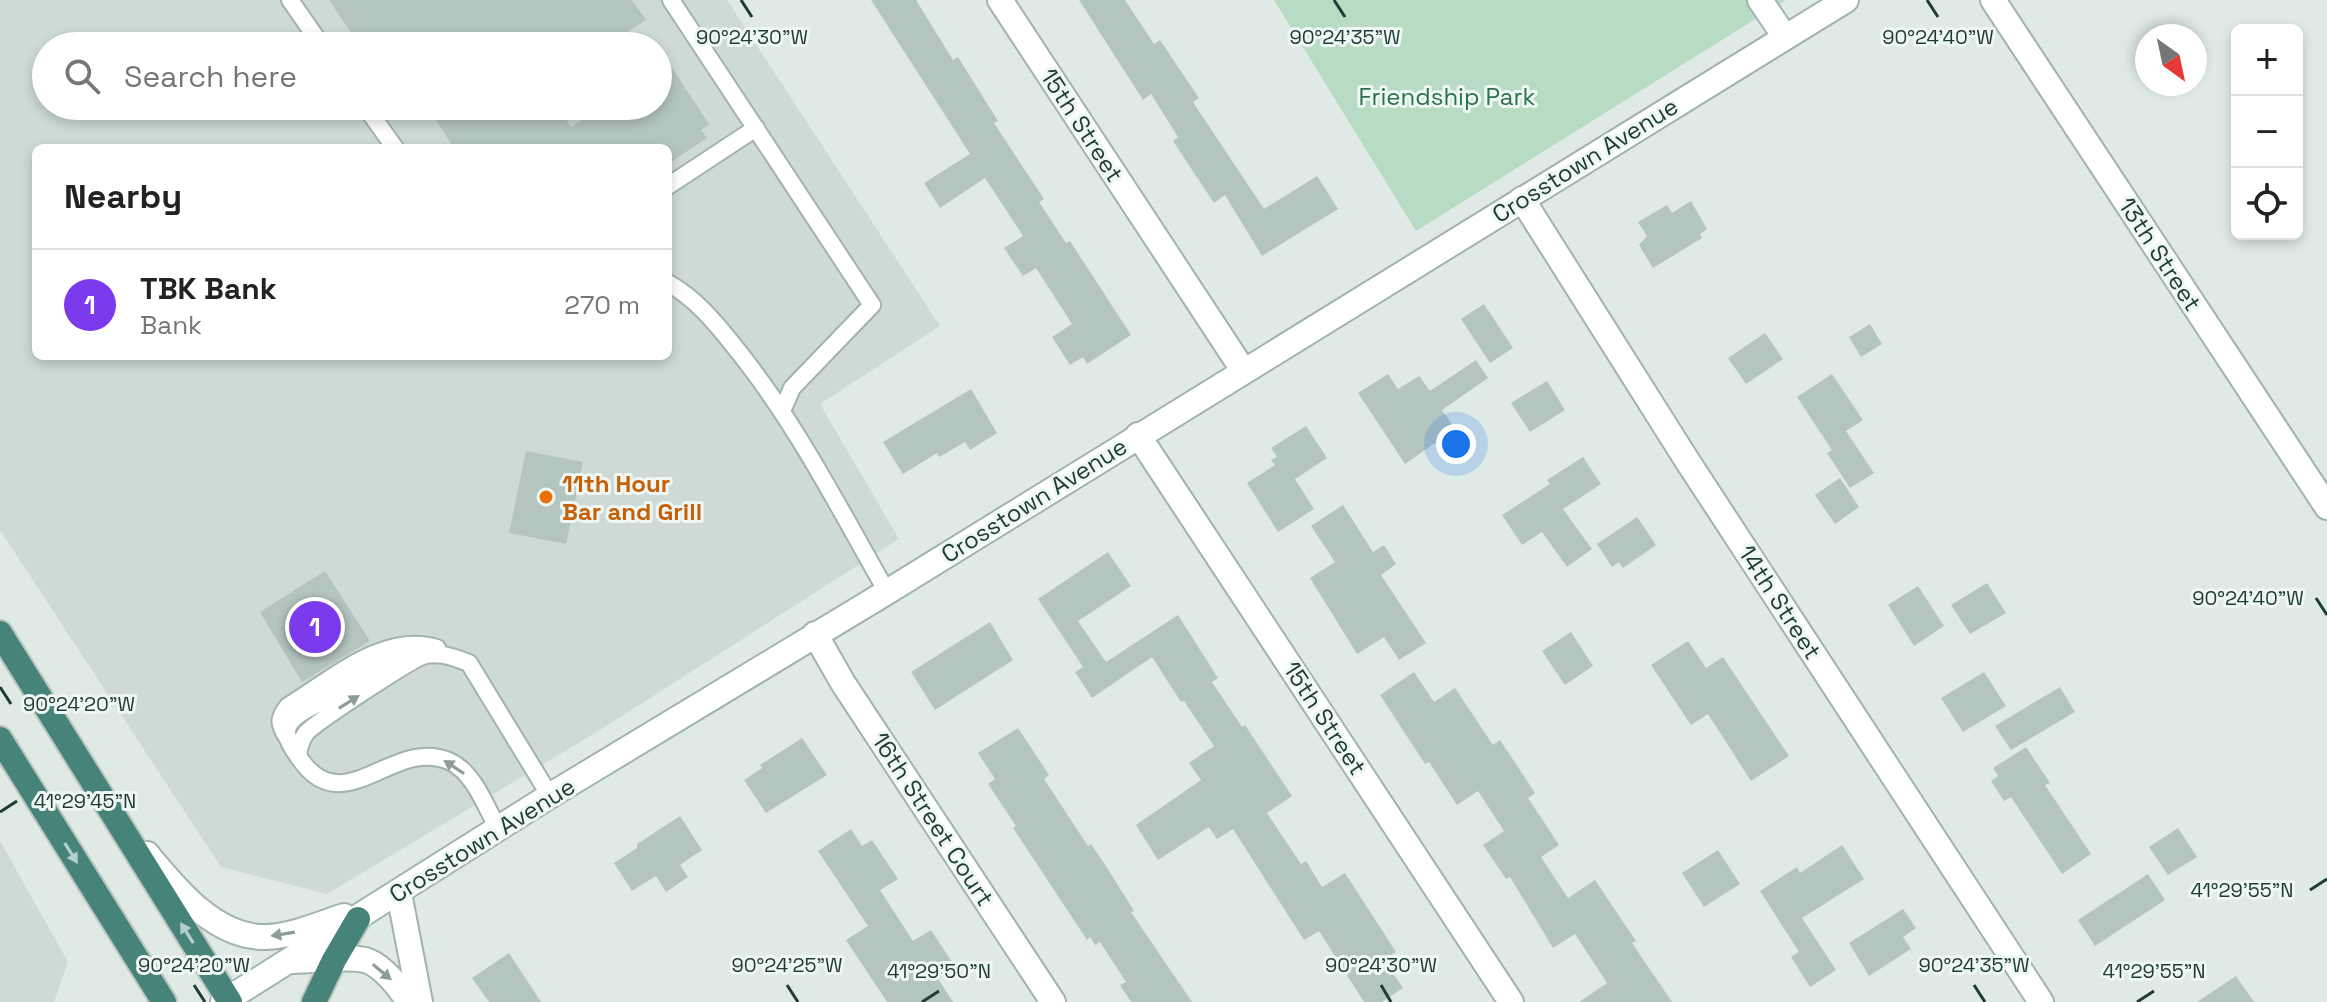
<!DOCTYPE html>
<meta charset="utf-8">
<style>
body{margin:0;font-family:"Space Grotesk",sans-serif;background:#f6f6f6;color:#222}
.controls{position:absolute;right:24px;top:24px;display:grid;overflow:hidden;border-radius:12px;box-shadow:0 4px 12px #0003}
.controls button{width:72px;height:72px;display:grid;place-items:center;padding:0;border:0;border-bottom:2px solid #e0e0e0;background:#fff;color:#222;font:40px sans-serif}
.compass{position:absolute;left:2135px;top:24px;width:72px;height:72px;border-radius:50%;background:#fff;box-shadow:0 4px 12px #0003;rotate:147deg}
.you{position:absolute;left:1456px;top:444px;width:28px;height:28px;margin:-20px;border:6px solid #fff;border-radius:50%;background:#1a73e8;box-shadow:0 0 0 12px #1a73e833}
.badge{display:grid;place-items:center;width:52px;height:52px;border-radius:50%;background:#7c3aed;color:#fff;font-size:26px;font-weight:700}
.pin{position:absolute;translate:-50% -50%;border:4px solid #fff;box-shadow:0 2px 8px #0006}
.list{margin:0;padding:0;list-style:none}
h2{display:flex;justify-content:space-between;align-items:center;height:104px;margin:0;padding:0 32px;font-size:34px}
h2 small{font-size:26px;font-weight:400;color:#767676}
.list li{display:grid;grid-template-columns:52px 1fr auto;gap:24px;align-items:center;box-sizing:border-box;height:112px;padding:0 32px;border-top:2px solid #e0e0e0}
.list b{display:block;font-size:30px;white-space:nowrap}
.list p{margin:0;font-size:26px;white-space:nowrap;color:#767676}
.list em{font-size:26px;font-style:normal;color:#767676}
.icon{flex:none;width:44px;height:44px;fill:none;stroke:currentColor;stroke-width:2;stroke-linecap:round;stroke-linejoin:round}
.map{position:relative;flex:none;width:2327px;height:1002px;overflow:hidden}
.search{position:absolute;background:#fff;box-shadow:0 4px 12px #0003;left:32px;top:32px;width:640px;height:88px;display:flex;align-items:center;gap:20px;box-sizing:border-box;padding:0 28px;border-radius:44px;color:#767676;font-size:30px}
.panel{position:absolute;background:#fff;box-shadow:0 4px 12px #0003;left:32px;top:144px;width:640px;height:216px;border-radius:12px}
.map>svg:first-child{display:block}
.built{fill:#cddad5;fill-rule:evenodd}
.green{fill:#b7dcc3}
.building{fill:#b4c5bf}
.lines{fill:none;stroke-linecap:round;stroke-linejoin:round}
.service-casing{stroke:#a2b2ad;stroke-width:20}
.minor-casing{stroke:#a2b2ad;stroke-width:28}
.tertiary-casing{stroke:#a2b2ad;stroke-width:28}
.trunk-casing{stroke:#bcc4c2;stroke-width:28}
.service{stroke:#fff;stroke-width:16}
.minor{stroke:#fff;stroke-width:24}
.tertiary{stroke:#fff;stroke-width:24}
.trunk{stroke:#46847a;stroke-width:24}
.oneway{fill:#8f9d9a}
.oneway2{fill:#b4cfc9}
.ticks{fill:none;stroke:#1f3b35;stroke-width:3}
.food-dot{fill:#e8710a;stroke:#eff7f4;stroke-width:3}
.labels{text-anchor:middle;dominant-baseline:central;stroke-width:6;stroke-linejoin:round;paint-order:stroke}
.park-label{font-size:24px;fill:#29724a;stroke:#eff7f4}
.street-label{font-size:24px;fill:#1f3b35;stroke:#eff7f4}
.food-label{font-size:24px;font-weight:bold;fill:#c56008;stroke:#eff7f4;text-anchor:start}
.ticks-label{font-size:20px;text-anchor:middle;fill:#1f3b35;stroke:#eff7f4;stroke-width:6;stroke-linejoin:round;paint-order:stroke}
</style>
<div class="map">
<svg width="2327" height="1002" viewBox="0 0 2327 1002">
<rect width="100%" height="100%" fill="#dfeae6"/>
<!-- built -->
<path class="built" d="M 0,0 L 727,0 L 940,326 L 820,404 L 899,539 L 600,730 L 327,894 L 221,867 L 0,530 ZM 46,46 L 658,46 L 658,106 L 46,106 ZM 36,148 L 668,148 L 668,356 L 36,356 Z
M 0,841 L 68,962 L 54,1002 L 0,1002 Z"/>
<!-- green -->
<path class="green" d="M 1274,0 L 1786,0 L 1416,231 Z"/>
<!-- building -->
<path class="building" d="M 329,0 L 632,0 L 646,20 L 607,46 L 360,46 Z
M 871,0 L 916,0 L 953,60 L 958,57 L 998,121 L 994,123 L 1044,199 L 1039,202 L 1066,243 L 1070,241 L 1131,335 L 1087,364 L 1083,357 L 1070,365 L 1052,337 L 1072,324 L 1036,268 L 1023,276 L 1004,248 L 1023,236 L 985,178 L 940,208 L 924,183 L 970,154 Z
M 1079,0 L 1125,0 L 1154,44 L 1160,40 L 1199,98 L 1193,102 L 1264,209 L 1317,176 L 1338,209 L 1262,256 L 1225,195 L 1214,203 L 1173,141 L 1178,137 L 1151,94 L 1143,100 Z
M 658,47 L 709,124 L 701,130 L 707,138 L 668,164 L 668,148 L 454,148 L 427,106 L 558,106 L 571,127 L 603,106 L 658,106 Z
M 1691,201 L 1707,229 L 1700,234 L 1702,238 L 1653,268 L 1639,245 L 1647,236 L 1638,222 L 1667,205 L 1672,213 Z
M 1484,304 L 1513,348 L 1490,363 L 1461,319 Z
M 1870,324 L 1882,344 L 1861,357 L 1849,337 Z
M 1765,333 L 1783,359 L 1746,384 L 1728,358 Z
M 1476,360 L 1488,378 L 1442,410 L 1455,429 L 1405,464 L 1358,393 L 1388,374 L 1398,389 L 1419,376 L 1430,391 Z
M 1832,374 L 1863,420 L 1846,431 L 1874,473 L 1850,488 L 1827,453 L 1832,450 L 1797,397 Z
M 1547,381 L 1565,410 L 1530,432 L 1511,403 Z
M 971,389 L 997,433 L 970,450 L 965,442 L 939,457 L 937,453 L 903,474 L 883,442 Z
M 1306,426 L 1327,458 L 1295,479 L 1314,509 L 1278,532 L 1247,483 L 1275,465 L 1271,460 L 1277,457 L 1271,448 Z
M 526,451 L 583,462 L 566,544 L 509,533 Z
M 1583,457 L 1601,484 L 1563,509 L 1592,549 L 1567,567 L 1542,532 L 1522,545 L 1502,515 L 1550,484 L 1547,480 Z
M 1840,478 L 1859,507 L 1835,524 L 1815,495 Z
M 1343,505 L 1373,552 L 1384,545 L 1396,564 L 1381,575 L 1426,643 L 1399,660 L 1384,637 L 1357,654 L 1310,578 L 1335,562 L 1311,526 Z
M 1637,517 L 1656,545 L 1623,568 L 1619,562 L 1612,567 L 1597,544 Z
M 1108,552 L 1131,586 L 1078,621 L 1106,662 L 1178,615 L 1218,678 L 1212,682 L 1242,727 L 1245,725 L 1292,796 L 1267,813 L 1301,864 L 1306,861 L 1322,887 L 1345,873 L 1396,952 L 1384,960 L 1403,988 L 1382,1002 L 1364,1002 L 1319,931 L 1304,940 L 1233,829 L 1217,839 L 1209,827 L 1158,860 L 1136,825 L 1201,780 L 1189,763 L 1214,746 L 1184,701 L 1181,702 L 1152,657 L 1092,698 L 1075,672 L 1083,667 L 1038,599 Z
M 325,571 L 370,641 L 302,682 L 260,612 Z
M 1987,583 L 2006,613 L 1970,634 L 1951,605 Z
M 1918,586 L 1944,626 L 1914,646 L 1888,605 Z
M 990,622 L 1013,660 L 935,710 L 911,672 Z
M 1571,632 L 1593,666 L 1565,685 L 1542,651 Z
M 1688,641 L 1706,668 L 1723,657 L 1789,756 L 1751,781 L 1708,714 L 1691,725 L 1651,665 Z
M 1414,672 L 1434,702 L 1455,688 L 1493,745 L 1500,740 L 1535,793 L 1528,798 L 1559,845 L 1541,857 L 1568,898 L 1595,880 L 1636,941 L 1632,943 L 1672,1002 L 1579,1002 L 1607,983 L 1575,934 L 1553,948 L 1510,877 L 1506,879 L 1483,845 L 1504,831 L 1478,791 L 1457,805 L 1429,762 L 1425,764 L 1380,695 Z
M 1984,672 L 2006,706 L 1963,732 L 1941,698 Z
M 2060,687 L 2075,712 L 2011,750 L 1995,726 Z
M 1018,728 L 1049,775 L 1044,779 L 1088,846 L 1091,844 L 1106,866 L 1134,911 L 1131,912 L 1192,1002 L 1131,1002 L 1120,985 L 1126,982 L 1100,942 L 1095,945 L 1090,937 L 1087,940 L 1013,828 L 1016,826 L 988,784 L 995,779 L 978,753 Z
M 802,738 L 827,775 L 766,813 L 744,780 L 762,768 L 760,765 Z
M 2026,747 L 2050,783 L 2045,785 L 2091,854 L 2062,874 L 2011,797 L 2004,801 L 1991,781 L 1998,776 L 1993,768 Z
M 680,816 L 702,850 L 680,865 L 688,877 L 666,892 L 656,876 L 632,891 L 614,863 L 637,848 L 637,844 Z
M 2178,828 L 2197,857 L 2168,875 L 2149,847 Z
M 851,829 L 862,846 L 872,840 L 898,879 L 880,890 L 913,941 L 931,930 L 954,965 L 937,977 L 953,1002 L 887,1002 L 846,940 L 868,926 L 818,851 Z
M 1842,845 L 1864,879 L 1802,918 L 1836,970 L 1810,987 L 1791,957 L 1799,952 L 1760,891 L 1797,867 L 1800,873 Z
M 1718,850 L 1740,884 L 1704,907 L 1682,873 Z
M 2148,874 L 2165,900 L 2095,946 L 2078,920 Z
M 1903,909 L 1916,928 L 1903,937 L 1911,949 L 1869,976 L 1849,943 Z
M 509,953 L 541,1002 L 489,1002 L 472,978 Z
M 2236,976 L 2254,1002 L 2197,1002 Z"/>
<g class="lines">
<!-- service casing -->
<g class="service-casing">
<path id="service" d="M 290,0 L 322,46
M 671,0 L 872,305 L 792,388 L 782,411
M 365,106 L 395,148
M 668,186 L 756,128
M 668,283 C 695,298 715,322 734,346 C 795,421 839,508 887,592
M 426,655 C 386,657 356,681 322,701 C 311,708 287,717 287,732 C 287,742 295,752 300,759 C 344,823 393,737 449,761 C 474,772 486,807 498,829
M 288,739 C 279,725 277,719 288,706 C 332,679 384,632 437,648
M 298,756 C 299,747 301,740 306,733 C 316,722 414,657 426,655 C 441,652 455,658 469,663 L 550,796"/>
</g>
<!-- minor casing -->
<g class="minor-casing">
<path id="minor" d="M 1000,0 L 1243,370
M 1760,0 L 1785,37
M 1993,0 L 2327,507
M 1522,199 L 1688,462 L 2041,1002
M 1138,435 L 1511,1002
M 815,634 L 843,683 L 1053,1002
M 399,893 L 420,1002
M 290,961 C 307,961 354,955 368,961 C 385,968 399,987 409,1002"/>
</g>
<!-- tertiary casing -->
<g class="tertiary-casing">
<path id="tertiary" d="M 147,854 C 176,889 215,938 266,937 C 293,936 319,924 344,916
M 223,1002 L 556,792 L 887,592 L 1846,0"/>
</g>
<!-- trunk casing -->
<g class="trunk-casing">
<path id="trunk" d="M 0,633 L 230,1002
M 0,739 L 164,1002
M 314,1002 L 334,960 L 358,919"/>
</g>
<!-- service -->
<use href="#service" class="service"/>
<!-- minor -->
<use href="#minor" class="minor"/>
<!-- tertiary -->
<use href="#tertiary" class="tertiary"/>
<!-- trunk -->
<use href="#trunk" class="trunk"/>
</g>
<!-- one-way arrows -->
<defs><path id="oneway-solid" d="M-6-.8H1V-3.2L6.5 0L1 3.2V.8H-6Z" transform="scale(2)"/></defs>
<g class="oneway">
<use href="#oneway-solid" transform="translate(349 702) rotate(-32)"/>
<use href="#oneway-solid" transform="translate(454 767) rotate(-147)"/>
<use href="#oneway-solid" transform="translate(283 934) rotate(171)"/>
<use href="#oneway-solid" transform="translate(382 972) rotate(40)"/>
</g>
<g class="oneway2">
<use href="#oneway-solid" transform="translate(71 853) rotate(58)"/>
<use href="#oneway-solid" transform="translate(187 933) rotate(-122)"/>
</g>
<!-- ticks -->
<path class="ticks" d="M 741,0 L 752,17M 1334,0 L 1345,17M 1927,0 L 1938,17M 2316,598 L 2327,615M 0,687 L 11,704M 0,812 L 17,801M 2310,890 L 2327,879M 194,985 L 205,1002M 787,985 L 798,1002M 1381,985 L 1391,1002M 1974,985 L 1985,1002M 922,1002 L 939,991M 2137,1002 L 2154,991"/>
<!-- markers -->
<circle class="food-dot" cx="546" cy="497" r="8"/>
<g class="labels">
<!-- park labels -->
<g class="park-label">
<text x="1447" y="96">Friendship Park</text>
</g>
<!-- street labels -->
<g class="street-label">
<text transform="translate(1082 125) rotate(57)">15th Street</text>
<text transform="translate(1585 160) rotate(-32)">Crosstown Avenue</text>
<text transform="translate(2160 254) rotate(57)">13th Street</text>
<text transform="translate(1034 500) rotate(-32)">Crosstown Avenue</text>
<text transform="translate(1780 602) rotate(57)">14th Street</text>
<text transform="translate(1325 718) rotate(57)">15th Street</text>
<text transform="translate(933 819) rotate(57)">16th Street Court</text>
<text transform="translate(482 840) rotate(-32)">Crosstown Avenue</text>
</g>
<!-- food labels -->
<g class="food-label">
<text x="562" y="483">11th Hour<tspan x="562" dy="28">Bar and Grill</tspan></text>
</g>
</g>
<g class="ticks-label">
<text x="752" y="44">90°24'30"W</text>
<text x="1345" y="44">90°24'35"W</text>
<text x="1938" y="44">90°24'40"W</text>
<text x="2248" y="605">90°24'40"W</text>
<text x="79" y="711">90°24'20"W</text>
<text x="85" y="808">41°29'45"N</text>
<text x="2242" y="897">41°29'55"N</text>
<text x="194" y="972">90°24'20"W</text>
<text x="787" y="972">90°24'25"W</text>
<text x="1381" y="972">90°24'30"W</text>
<text x="1974" y="972">90°24'35"W</text>
<text x="939" y="978">41°29'50"N</text>
<text x="2154" y="978">41°29'55"N</text>
</g>
</svg>
<div class="controls">
<button>+</button>
<button>−</button>
<button><svg class="icon" aria-label="locate" viewBox="0 0 24 24"><circle cx="12" cy="12" r="6"/><path d="M12 2v4M12 18v4M2 12h4M18 12h4"/></svg></button>
</div>
<svg class="compass" viewBox="-18 -18 36 36"><path d="M0-13l5 13h-10z" fill="#e53935"/><path d="M0 13l5-13h-10z" fill="#767676"/></svg>
<div class="you"></div>
<div class="pin badge" style="left:315px;top:627px">1</div>
<div class="search"><svg class="icon" aria-label="search" viewBox="0 0 24 24"><circle cx="10" cy="10" r="6"/><path d="M15 15l6 6"/></svg>Search here</div>
<section class="panel">
<h2>Nearby<small></small></h2>
<ul class="list">
<li><span class="badge">1</span><div><b>TBK Bank</b><p>Bank</p></div><em>270 m</em></li>
</ul>
</section>
</div>
